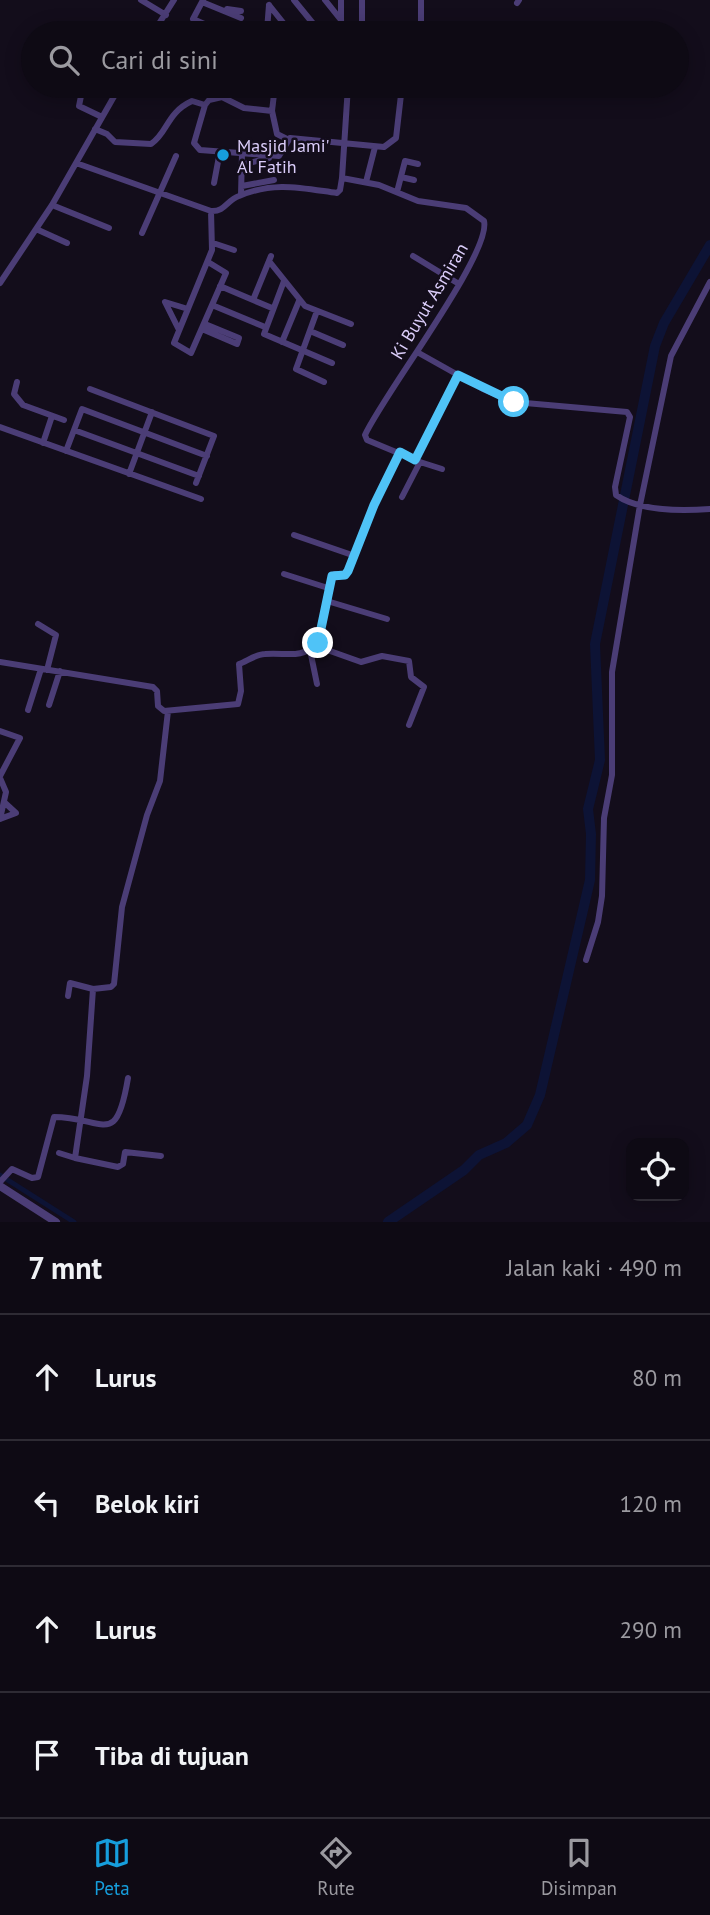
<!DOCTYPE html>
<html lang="id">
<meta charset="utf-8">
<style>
body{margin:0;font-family:"PT Sans",sans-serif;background:#1c1822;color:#f1f3f6}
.controls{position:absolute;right:21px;bottom:21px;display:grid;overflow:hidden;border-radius:14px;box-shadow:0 4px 18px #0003}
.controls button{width:63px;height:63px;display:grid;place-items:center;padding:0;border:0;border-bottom:2px solid #2e2b34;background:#0e0a14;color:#f1f3f6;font:35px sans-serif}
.stop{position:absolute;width:21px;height:21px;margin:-16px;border:5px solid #4fc3f7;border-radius:50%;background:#fff}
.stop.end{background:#4fc3f7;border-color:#fff;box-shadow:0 2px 7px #0008}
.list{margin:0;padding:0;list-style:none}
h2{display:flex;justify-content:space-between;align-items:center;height:91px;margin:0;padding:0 28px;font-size:30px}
h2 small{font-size:23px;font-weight:400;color:#9b9aa0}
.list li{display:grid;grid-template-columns:46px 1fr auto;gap:21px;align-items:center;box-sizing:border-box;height:126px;padding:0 28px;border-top:2px solid #2e2b34}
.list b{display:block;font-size:26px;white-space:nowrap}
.list em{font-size:23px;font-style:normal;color:#9b9aa0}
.icon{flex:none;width:38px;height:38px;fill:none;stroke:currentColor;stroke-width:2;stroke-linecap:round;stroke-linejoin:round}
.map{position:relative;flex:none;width:710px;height:1222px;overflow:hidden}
.search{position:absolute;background:#0e0a14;box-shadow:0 4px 18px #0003;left:21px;right:21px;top:21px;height:77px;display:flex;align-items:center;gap:18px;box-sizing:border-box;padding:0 24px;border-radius:38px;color:#9b9aa0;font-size:26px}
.sheet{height:595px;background:#0e0a14}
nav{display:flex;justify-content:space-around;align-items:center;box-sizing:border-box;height:98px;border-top:2px solid #2e2b34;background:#0e0a14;font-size:19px;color:#9b9aa0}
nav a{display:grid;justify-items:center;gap:4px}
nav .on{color:#169edc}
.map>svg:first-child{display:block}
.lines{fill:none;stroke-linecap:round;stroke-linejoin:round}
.canal{stroke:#0d1335;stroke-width:5}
.river{stroke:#0d1335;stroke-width:10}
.minor{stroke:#4b3d76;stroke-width:6}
.tertiary{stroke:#4b3d76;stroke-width:8}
.route{stroke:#4fc3f7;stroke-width:9}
.poi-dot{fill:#169edc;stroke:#130d1b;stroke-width:2.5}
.labels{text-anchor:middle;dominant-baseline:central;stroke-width:5;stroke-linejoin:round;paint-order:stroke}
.poi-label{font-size:18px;fill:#dbcdfa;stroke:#130d1b;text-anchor:start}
.street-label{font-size:18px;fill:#dbcdfa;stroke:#130d1b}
</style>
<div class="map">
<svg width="710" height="1222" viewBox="0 0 710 1222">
<rect width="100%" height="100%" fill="#130d1b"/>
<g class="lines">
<!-- canal -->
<path class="canal" d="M 0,1175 L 74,1222"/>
<!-- river -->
<path class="river" d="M 388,1222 L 464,1170 L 479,1155 L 506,1143 L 527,1125 L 540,1095 L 590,880 L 591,834 L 588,809 L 600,760 L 595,644 L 655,346 L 664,323 L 710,245"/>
<!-- minor -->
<path class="minor" d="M 141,0 L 166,15
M 203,0 L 193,19 L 225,33
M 294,0 L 320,32
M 325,0 L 341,20
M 362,0 L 362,32
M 202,2 L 241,18
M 517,3 L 519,0
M 269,5 L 289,30
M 227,9 L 241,11
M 267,30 L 269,5
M 153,33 L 174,0
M 243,33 L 289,30 L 341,33 L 341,0
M 421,33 L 421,0
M 66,86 L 81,96 L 79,106 L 102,117
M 99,86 L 115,94
M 275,86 L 272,111 L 277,134 L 287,139
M 205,105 L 209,100 L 222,97 L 244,108 L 272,111
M 95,129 L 107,134 L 115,142 L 151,144 C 168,133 166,113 192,101 L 205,105 L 194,143 L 200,150 L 279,156 L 290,138 L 384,147 L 396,138 L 402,86
M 76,163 L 211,211 C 225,212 227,200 239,196 C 274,181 301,188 337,193 L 340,190 L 342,178 L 379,185 L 418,201 L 466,208 L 484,221 C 492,253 383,395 365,435 L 367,440 L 420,462 L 402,497
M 241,165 L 269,158
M 401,177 L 414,180
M 342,178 L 348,86
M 366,182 L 375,147
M 214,183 L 220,151
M 242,186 L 274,180
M 397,192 L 405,161 L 418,164
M 241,195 L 242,154
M 52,205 L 109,228
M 36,229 L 67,243
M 142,233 L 176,156
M 213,243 L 234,250
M 413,256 L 459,284
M 269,261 L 305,306 L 351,324
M 208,262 L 226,273 L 191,353 L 174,343 L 212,250 L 211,211
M 284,281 L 264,334 L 332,363
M 0,283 L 52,205 L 120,86
M 220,286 L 272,308
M 253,300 L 271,256
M 212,305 L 265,327
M 317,311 L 296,369 L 324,382
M 202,329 L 237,344 L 239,338 L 205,324
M 179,330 L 165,302 L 188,309
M 310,331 L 343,345
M 282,342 L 299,301
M 417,352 L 483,389 L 514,402 L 627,412 L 630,417 L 615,487 L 616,495 C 640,512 682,511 710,509
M 17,382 L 14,394 L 23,405 L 64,420
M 90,389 L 214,436 L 196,483
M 0,427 L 201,499
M 74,430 L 199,476
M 43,443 L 52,416
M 66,451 L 82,409 L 207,456
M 415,460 L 458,375
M 420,462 L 442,469
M 129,474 L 152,412
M 355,556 L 374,505 L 400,452
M 284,574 L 328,588
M 327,601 L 387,619
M 38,624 L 56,635 L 47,670
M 316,646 L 361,662 L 382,656 L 409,661 L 411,677 L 424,687 L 409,725
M 310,650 L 317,684
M 0,662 L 153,687 L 157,691 L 158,706 L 164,711 L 238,704 L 241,691 L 239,664 C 247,661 257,654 265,654 C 287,652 300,660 318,643 L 331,579 L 335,574 L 346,575 L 355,556 L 294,535
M 49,705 L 60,671
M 28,710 L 41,669
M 0,731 L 20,738 L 0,776
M 0,778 L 6,792 L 0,819
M 0,819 L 16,813 L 4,802
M 586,960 L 598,922 L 602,896 L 604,818 L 612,775 L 612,672 L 640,505 L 671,356 L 710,282
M 68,996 L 70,983 L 93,989
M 59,1153 L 75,1158
M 161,1156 L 125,1152 L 123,1164 L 118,1167 L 75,1158 L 87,1076 L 93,989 L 111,987 L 114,984 L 122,907 L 147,815 L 160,781 L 168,711
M 0,1182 L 12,1169 L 32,1178 L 38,1177 L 54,1117 C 104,1117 116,1150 128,1078"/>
<!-- tertiary -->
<path class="tertiary" d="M 0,1186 L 56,1222"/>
</g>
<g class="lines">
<!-- route -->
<path class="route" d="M 318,643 L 332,576 L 345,575 L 348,571 L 374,505 L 400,452 L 415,460 L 458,375 L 514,402"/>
</g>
<!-- markers -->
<circle class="poi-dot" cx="223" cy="155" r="7"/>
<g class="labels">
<!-- poi labels -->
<g class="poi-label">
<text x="237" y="145">Masjid Jami'<tspan x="237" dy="21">Al Fatih</tspan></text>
</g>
<!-- street labels -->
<g class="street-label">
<text transform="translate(429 301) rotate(-59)">Ki Buyut Asmiran</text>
</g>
</g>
</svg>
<div class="controls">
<button><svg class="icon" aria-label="locate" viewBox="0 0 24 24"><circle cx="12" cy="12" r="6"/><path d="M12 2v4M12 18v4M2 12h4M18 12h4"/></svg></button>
</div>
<div class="stop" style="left:514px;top:402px"></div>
<div class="stop end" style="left:318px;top:643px"></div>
<div class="search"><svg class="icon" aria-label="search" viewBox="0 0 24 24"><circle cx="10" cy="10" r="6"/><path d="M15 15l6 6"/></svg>Cari di sini</div>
</div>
<section class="sheet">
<h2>7 mnt<small>Jalan kaki · 490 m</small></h2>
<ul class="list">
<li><svg class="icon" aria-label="ahead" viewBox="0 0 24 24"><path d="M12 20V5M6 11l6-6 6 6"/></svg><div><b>Lurus</b></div><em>80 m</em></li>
<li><svg class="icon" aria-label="left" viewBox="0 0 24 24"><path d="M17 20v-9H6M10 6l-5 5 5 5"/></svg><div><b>Belok kiri</b></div><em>120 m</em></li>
<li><svg class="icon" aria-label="ahead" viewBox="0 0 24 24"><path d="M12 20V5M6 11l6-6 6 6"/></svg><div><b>Lurus</b></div><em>290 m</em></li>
<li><svg class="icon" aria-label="arrive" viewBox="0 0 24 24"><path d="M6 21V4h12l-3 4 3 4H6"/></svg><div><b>Tiba di tujuan</b></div></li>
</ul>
</section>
<nav>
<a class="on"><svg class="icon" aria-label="map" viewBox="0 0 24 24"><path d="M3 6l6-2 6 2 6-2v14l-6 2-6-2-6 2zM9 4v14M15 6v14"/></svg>Peta</a>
<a><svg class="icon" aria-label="directions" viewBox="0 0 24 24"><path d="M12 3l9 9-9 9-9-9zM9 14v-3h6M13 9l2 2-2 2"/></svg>Rute</a>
<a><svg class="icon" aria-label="saved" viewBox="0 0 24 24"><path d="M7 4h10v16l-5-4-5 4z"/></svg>Disimpan</a>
</nav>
